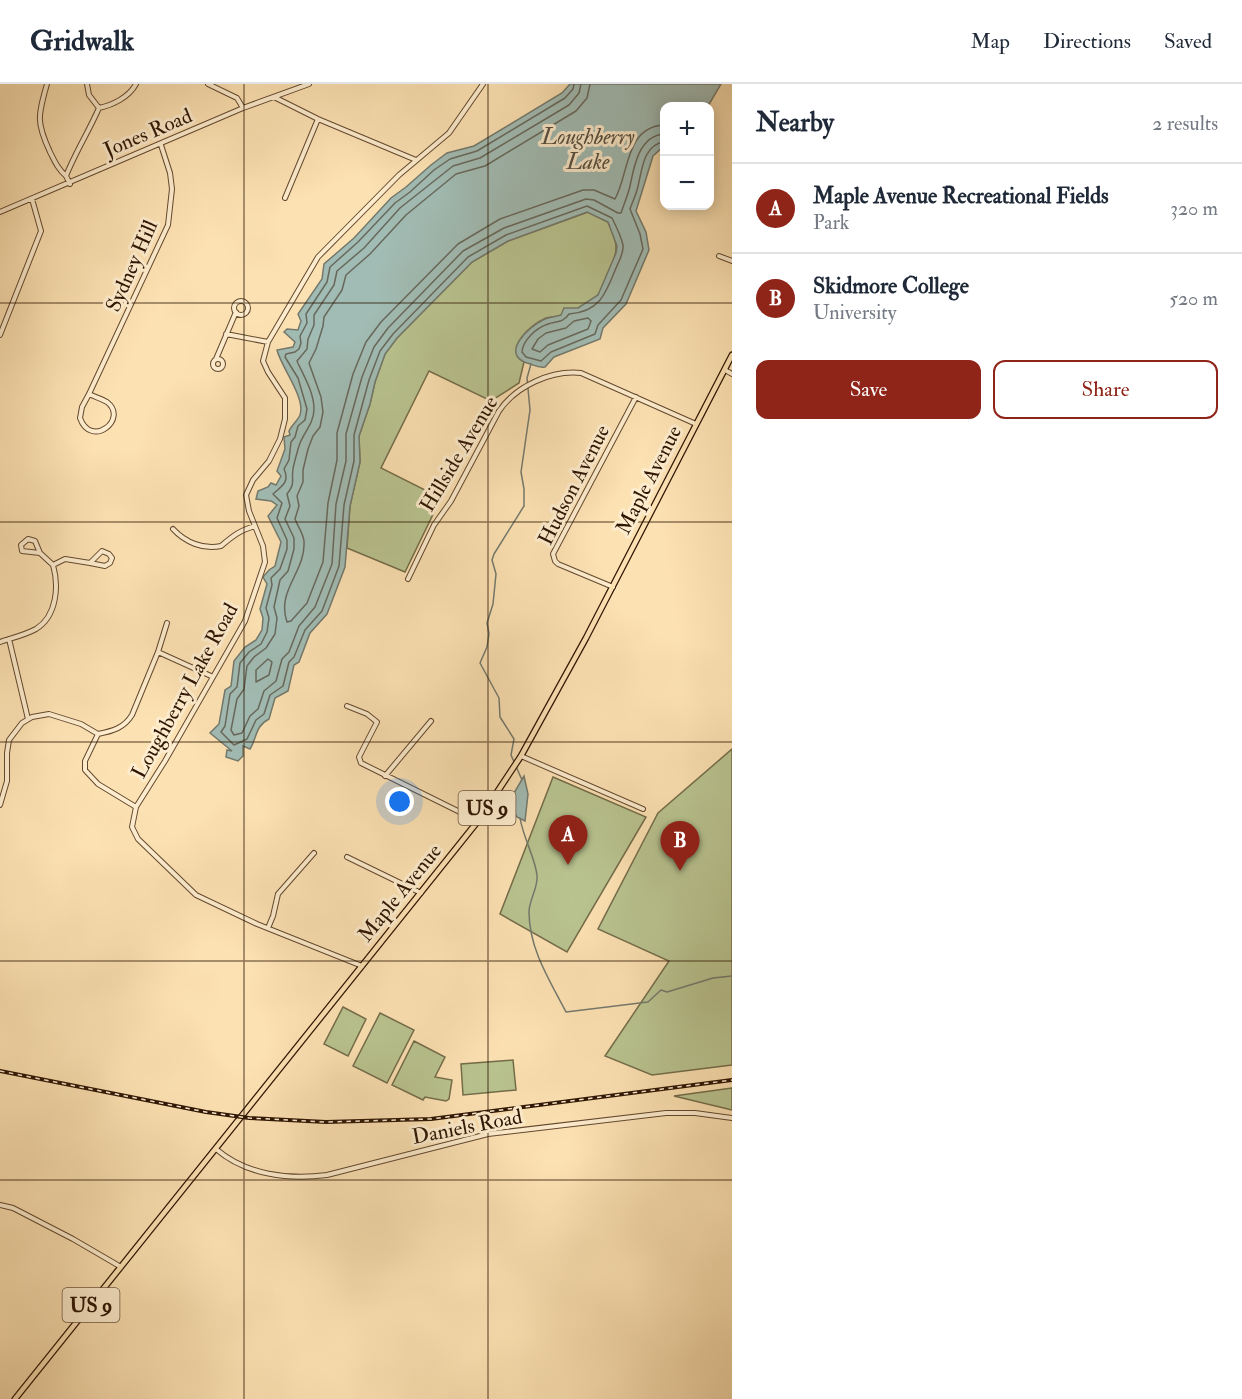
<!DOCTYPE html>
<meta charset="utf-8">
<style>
body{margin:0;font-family:"IM FELL Double Pica",serif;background:#f6f6f7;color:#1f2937}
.controls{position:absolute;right:18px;top:18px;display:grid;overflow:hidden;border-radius:12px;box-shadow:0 3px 15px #0003}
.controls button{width:54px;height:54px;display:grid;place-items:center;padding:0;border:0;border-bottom:2px solid #e0e1e3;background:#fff;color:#1f2937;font:30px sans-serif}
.you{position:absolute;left:400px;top:718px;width:21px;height:21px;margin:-15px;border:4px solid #fff;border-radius:50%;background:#1a73e8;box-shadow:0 0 0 9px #1a73e833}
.badge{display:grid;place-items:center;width:39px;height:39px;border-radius:50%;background:#8f2418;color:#fff;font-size:20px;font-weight:700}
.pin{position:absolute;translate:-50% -50px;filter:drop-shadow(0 2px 3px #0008)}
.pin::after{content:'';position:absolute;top:32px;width:21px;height:18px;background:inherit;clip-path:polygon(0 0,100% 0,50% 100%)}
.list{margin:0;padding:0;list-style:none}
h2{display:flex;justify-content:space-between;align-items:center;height:78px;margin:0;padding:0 24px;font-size:26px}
h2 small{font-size:20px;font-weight:400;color:#747a83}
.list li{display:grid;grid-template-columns:39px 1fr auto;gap:18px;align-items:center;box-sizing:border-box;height:90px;padding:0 24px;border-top:2px solid #e0e1e3}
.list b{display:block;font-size:22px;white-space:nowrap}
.list p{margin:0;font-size:20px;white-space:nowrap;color:#747a83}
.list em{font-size:20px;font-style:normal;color:#747a83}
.actions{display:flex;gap:12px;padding:18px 24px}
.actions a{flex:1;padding:14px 0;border:2px solid #8f2418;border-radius:12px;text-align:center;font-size:21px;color:#8f2418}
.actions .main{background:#8f2418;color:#fff}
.map{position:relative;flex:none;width:732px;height:1315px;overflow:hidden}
header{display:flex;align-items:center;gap:36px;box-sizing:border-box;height:84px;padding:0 30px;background:#fff;border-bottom:2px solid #e0e1e3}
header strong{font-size:28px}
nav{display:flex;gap:33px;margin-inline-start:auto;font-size:21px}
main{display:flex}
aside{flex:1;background:#fff}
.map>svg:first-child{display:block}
.green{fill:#b9c490;stroke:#746c4a;stroke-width:1.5}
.water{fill:#a1bcb4;stroke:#73796d;stroke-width:1.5}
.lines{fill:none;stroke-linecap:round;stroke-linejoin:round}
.shore{stroke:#68685c;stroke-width:1.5}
.stream{stroke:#73796d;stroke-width:1.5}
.minor-casing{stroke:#62482f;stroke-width:6}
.major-casing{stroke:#2e1503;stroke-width:7}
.minor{stroke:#fdeccd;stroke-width:4}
.major{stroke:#fce1b2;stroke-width:4.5}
.rail-casing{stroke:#2e1503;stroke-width:4}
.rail{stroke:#fdeccd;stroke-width:1.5;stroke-dasharray:4.5;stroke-linecap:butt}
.grid{fill:none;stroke:#2e1503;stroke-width:1.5;stroke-opacity:0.55}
.labels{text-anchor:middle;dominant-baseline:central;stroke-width:6;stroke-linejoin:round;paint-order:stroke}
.shield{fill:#fdeccd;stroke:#6c5640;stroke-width:1.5}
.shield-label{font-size:20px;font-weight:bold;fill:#2e1503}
.street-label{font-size:21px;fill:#2e1503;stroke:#fdeccd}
.water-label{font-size:22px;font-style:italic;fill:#564f41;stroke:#fdeccd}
</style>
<header>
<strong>Gridwalk</strong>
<nav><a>Map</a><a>Directions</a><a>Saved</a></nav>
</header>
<main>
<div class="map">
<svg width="732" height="1315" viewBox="0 0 732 1315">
<rect width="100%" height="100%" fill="#fce1b2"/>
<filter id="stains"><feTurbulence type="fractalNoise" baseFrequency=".00333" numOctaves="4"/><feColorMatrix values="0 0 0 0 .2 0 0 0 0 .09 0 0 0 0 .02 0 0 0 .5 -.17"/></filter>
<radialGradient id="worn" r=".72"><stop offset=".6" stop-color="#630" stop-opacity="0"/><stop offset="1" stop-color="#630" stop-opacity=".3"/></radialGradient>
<!-- green -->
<path class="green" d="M 588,128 L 608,138 C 611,146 617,156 616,165 C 616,174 603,205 597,212 C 588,221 572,228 559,232 C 555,233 550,233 546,234 C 530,241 504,264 524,278 L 519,299 L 491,317 L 429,287 L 381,384 L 441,414 L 405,488 L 347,464 L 350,422 L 360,378 L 359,352 L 370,320 L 375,298 L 385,270 L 397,254 L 472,178 L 508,157 Z
M 732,665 L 732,981 L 652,991 L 605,972 L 669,877 L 598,845 L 658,729 Z
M 553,693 L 646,733 L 567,868 L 500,830 Z
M 343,923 L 366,935 L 348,972 L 324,960 Z
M 380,929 L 414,946 L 387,999 L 353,982 Z
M 414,957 L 445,973 L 435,993 L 452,996 L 449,1015 L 446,1017 L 425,1013 L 423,1016 L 392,1001 Z
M 513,976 L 516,1006 L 463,1011 L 461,980 Z
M 732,1004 L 732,1026 L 674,1012 Z"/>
<!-- water -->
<path class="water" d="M 570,0 L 721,0 L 708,22 L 664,22 L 664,62 L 653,72 L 636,127 L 646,148 L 649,166 L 626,220 L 603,244 L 600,255 L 554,273 L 545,283 C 538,284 534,281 527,279 C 500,270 528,243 543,236 C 548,233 555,233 561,231 L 564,224 L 578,224 L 598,211 L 616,169 L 617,162 L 608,138 L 587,128 L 508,157 L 472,178 L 397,254 L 385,270 L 375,298 L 370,320 L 359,352 L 360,378 L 350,422 L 345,483 L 327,530 L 310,549 L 299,578 L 294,581 L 288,607 L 275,614 L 269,635 C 255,642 257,654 250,665 L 243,662 L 243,672 L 238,677 L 226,673 L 227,666 L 232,667 L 210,649 L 219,640 L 225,606 L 231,602 L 234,577 L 245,563 L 256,556 L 262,546 L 263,534 L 260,525 L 267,500 L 263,493 L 269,486 L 275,482 L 281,458 L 268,432 L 277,421 L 271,417 L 256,415 L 258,407 L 268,403 L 271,399 L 276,401 L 281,392 L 277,387 L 285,365 L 284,353 L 290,351 L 289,347 C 292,341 298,336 300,331 C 306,314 281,283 277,266 L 293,263 L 295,258 L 284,248 L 287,245 L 298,246 L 301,237 L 298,230 L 322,195 L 324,180 L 354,154 L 391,114 L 406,103 L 431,81 L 447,69 L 474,62 L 562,9 Z
M 524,692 L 528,710 L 525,737 L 517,733 L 511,721 L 514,709 Z"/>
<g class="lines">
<!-- shore -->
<path class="shore" d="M 574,0 L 573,5 L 565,14 L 477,67 L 450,75 L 434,86 L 410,108 L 395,119 L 358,158 L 330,183 L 327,198 L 306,230 L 307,239 L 300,252 L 301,259 L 299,265 L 295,268 L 286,270 L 285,273 L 298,294 L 307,325 L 305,336 L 298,342 L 295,353 L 291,358 L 289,376 L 284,385 C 290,398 282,402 273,410 L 282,419 L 277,434 L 287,456 L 287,465 L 280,485 L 271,494 L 272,501 L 266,524 L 269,534 L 267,548 L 261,560 L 249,568 L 240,579 L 237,603 L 230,610 L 225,642 L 221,648 L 234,661 L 247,655 L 256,636 L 264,630 L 270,611 L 283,602 L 289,578 L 294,573 L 305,546 L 322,527 L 339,482 L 344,421 L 354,377 L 354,351 L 369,296 L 380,267 L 393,250 L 468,173 L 506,151 L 587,122 L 612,134 C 616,142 621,152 623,161 C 624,169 619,177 616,184 C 606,209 600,228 569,230 C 563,239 557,237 548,240 C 536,244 523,256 522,268 L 526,273 L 541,277 L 551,268 L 595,250 L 598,241 L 621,216 L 643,165 L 640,150 L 630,125 C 632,119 635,113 637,106 C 642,89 642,61 664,58
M 581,0 L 579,9 L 569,21 L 480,74 L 453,82 L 400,124 L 364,164 L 337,187 L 334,201 L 314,231 L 314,241 L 308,255 L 307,265 L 297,277 C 303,291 314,308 314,325 C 314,340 303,349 299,362 C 298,365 293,383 293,385 C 291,398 296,398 287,410 L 290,422 L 285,435 L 294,454 L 294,465 L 288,487 L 280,496 L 274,523 L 277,534 L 275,550 L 266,564 L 254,573 L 247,582 L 244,605 L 237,615 L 231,646 L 234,651 L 242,649 L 250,632 L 258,625 L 264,607 L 276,597 L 282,575 L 289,568 L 299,542 L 315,523 L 332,480 L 336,420 L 346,377 L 346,350 L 362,293 L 374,263 L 388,244 L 463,167 L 504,144 L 586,115 L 594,116 L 618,129 L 621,129 C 624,120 628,111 630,102 C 634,82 639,52 664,50
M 590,0 L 587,14 L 576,27 L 485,82 L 456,90 L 406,131 L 370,170 L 346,191 L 342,206 L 324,233 L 323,242 L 316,265 L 309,279 L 321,313 L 323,328 L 320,343 L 313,352 L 308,365 L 303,386 L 303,398 L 297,412 L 299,422 L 295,435 C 298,443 303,449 304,457 C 306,488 276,506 287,538 L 291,537 L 307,519 L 323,478 L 328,419 L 337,376 L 337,349 L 353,290 L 366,258 L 381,238 L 458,160 L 500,135 L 583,106 L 594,106 L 615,115 C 629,90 625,43 664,41
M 588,234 L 591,237 L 588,245 L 548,261 L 540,268 L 532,265 L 538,255 L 546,249 L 566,244 L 574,237 Z
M 268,575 L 272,578 L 269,591 L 256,598 L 256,586 Z"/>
<!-- stream -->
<path class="stream" d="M 522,696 L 511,671 L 514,655 L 500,633 L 499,614 L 480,579 L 487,563 L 489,550 L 487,539 L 493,520 L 496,490 L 492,476 L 494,470 L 524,422 L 524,405 L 521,388 L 530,326 L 527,294 L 531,280
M 520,734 C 523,753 536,776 537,792 C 538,804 529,816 529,828 C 529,865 550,897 566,928 L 648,918 L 661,906 L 667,908 L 713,894 L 732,892"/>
<!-- minor casing -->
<g class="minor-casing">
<path id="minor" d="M 47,0 C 38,32 36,38 50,68 C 55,78 58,85 66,92
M 87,0 L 89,11 L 99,24 C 113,21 129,13 136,0
M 208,0 L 237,14 L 243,24
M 274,13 L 318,35 L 416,76
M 70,100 L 66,92 C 75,69 89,47 99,24
M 285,114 L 318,35
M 0,128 L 243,24 L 309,0
M 719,172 L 732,177
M234 224a7 7 0 1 1 14 0a7 7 0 1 1-14 0Z
M 226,250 L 268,258
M 0,251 L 41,147 L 32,115
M213 280a5 5 0 1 1 10 0a5 5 0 1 1-10 0Z
M 216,275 L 236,228
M 725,286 L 732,290
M 89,310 L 168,141 L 172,105 L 170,89 L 161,61
M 89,310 C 95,313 102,315 107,318 C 129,335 91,365 80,334 L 82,323 Z
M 173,445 C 185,458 203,466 221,462 C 234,451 239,447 255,442
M 28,455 L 35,457 L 40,469 L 22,467 L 21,461 Z
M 102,467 L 109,470 L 112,474 L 110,479 L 105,482 L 90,479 Z
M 40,469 L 53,481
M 53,481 L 65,475 L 90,479
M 408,495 L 434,441 L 451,417 L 499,327 C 516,302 551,286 581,289 L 696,340
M 613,503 L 558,480 L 555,477 L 553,470 L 636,313
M 9,555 L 28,635
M 0,558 C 12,554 25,551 36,545 C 57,532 59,502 53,481
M 158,568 L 211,592
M 347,622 L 367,630 L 377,638 L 359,673 L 361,679 L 478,737
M 98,650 L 85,677 L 85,686 L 98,700 L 136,723
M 521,672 L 643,725
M 385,692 L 431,637
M 0,721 L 7,697 L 7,669 L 9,656 L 22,639 L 32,633 L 49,630 L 81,640 L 98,650 C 113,647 124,644 132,631 L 158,568 L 167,539
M 347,773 L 421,809
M 268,844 L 273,832 L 278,810 L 314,769
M 362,882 L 257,840 L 196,811 L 138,755 L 132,743 L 136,723 L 165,677 L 245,537 L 265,478 L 263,462 L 249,427 L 246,411 L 253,396 L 269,377 L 280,355 L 285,335 L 285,314 L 268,288 L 263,277 L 268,258 L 318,173 L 399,91 L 449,49 L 483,0
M 216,1065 C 246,1091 289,1096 327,1091 L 488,1050 L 666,1029 L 695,1029 L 732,1034
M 0,1121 L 13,1124 L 73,1155 L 121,1183"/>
</g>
<!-- major casing -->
<g class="major-casing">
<path id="major" d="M 15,1315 L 478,737 L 521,672 L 586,554 L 732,271"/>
</g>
<!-- minor -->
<use href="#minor" class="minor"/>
<!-- major -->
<use href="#major" class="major"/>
<!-- rail casing -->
<g class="rail-casing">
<path id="rail" d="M 0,987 L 206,1028 L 249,1034 L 326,1038 L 431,1035 L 732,996"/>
</g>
<!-- rail -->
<use href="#rail" class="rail"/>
</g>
<!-- grid -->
<path class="grid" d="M 244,0 L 244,1315M 488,0 L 488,1315M 0,219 L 732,219M 0,438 L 732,438M 0,658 L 732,658M 0,877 L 732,877M 0,1096 L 732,1096"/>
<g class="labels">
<!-- shield labels -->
<g class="shield">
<rect x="458.5" y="707" width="57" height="34" rx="4.5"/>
<rect x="62.5" y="1204" width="57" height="34" rx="4.5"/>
</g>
<g class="shield-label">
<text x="487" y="724">US 9</text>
<text x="91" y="1221">US 9</text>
</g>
<!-- street labels -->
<g class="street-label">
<text transform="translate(148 49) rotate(-23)">Jones Road</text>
<text transform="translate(132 182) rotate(-66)">Sydney Hill</text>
<text transform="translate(459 370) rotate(-59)">Hillside Avenue</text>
<text transform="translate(649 396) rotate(-63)">Maple Avenue</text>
<text transform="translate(574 401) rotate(-63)">Hudson Avenue</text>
<text transform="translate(185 607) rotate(-61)">Loughberry Lake Road</text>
<text transform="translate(400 809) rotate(-51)">Maple Avenue</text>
<text transform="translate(467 1043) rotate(-11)">Daniels Road</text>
</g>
<!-- water labels -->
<g class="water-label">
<text x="588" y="53">Loughberry<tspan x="588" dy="25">Lake</tspan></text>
</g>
</g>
<rect width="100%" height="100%" filter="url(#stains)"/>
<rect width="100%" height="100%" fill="url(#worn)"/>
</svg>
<div class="controls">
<button>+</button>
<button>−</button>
</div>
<div class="you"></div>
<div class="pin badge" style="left:568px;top:781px">A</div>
<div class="pin badge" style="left:680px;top:787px">B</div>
</div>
<aside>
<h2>Nearby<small>2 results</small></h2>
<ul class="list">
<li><span class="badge">A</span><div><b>Maple Avenue Recreational Fields</b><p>Park</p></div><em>320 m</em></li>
<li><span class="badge">B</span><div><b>Skidmore College</b><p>University</p></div><em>520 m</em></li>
</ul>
<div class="actions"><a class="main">Save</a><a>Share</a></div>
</aside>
</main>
